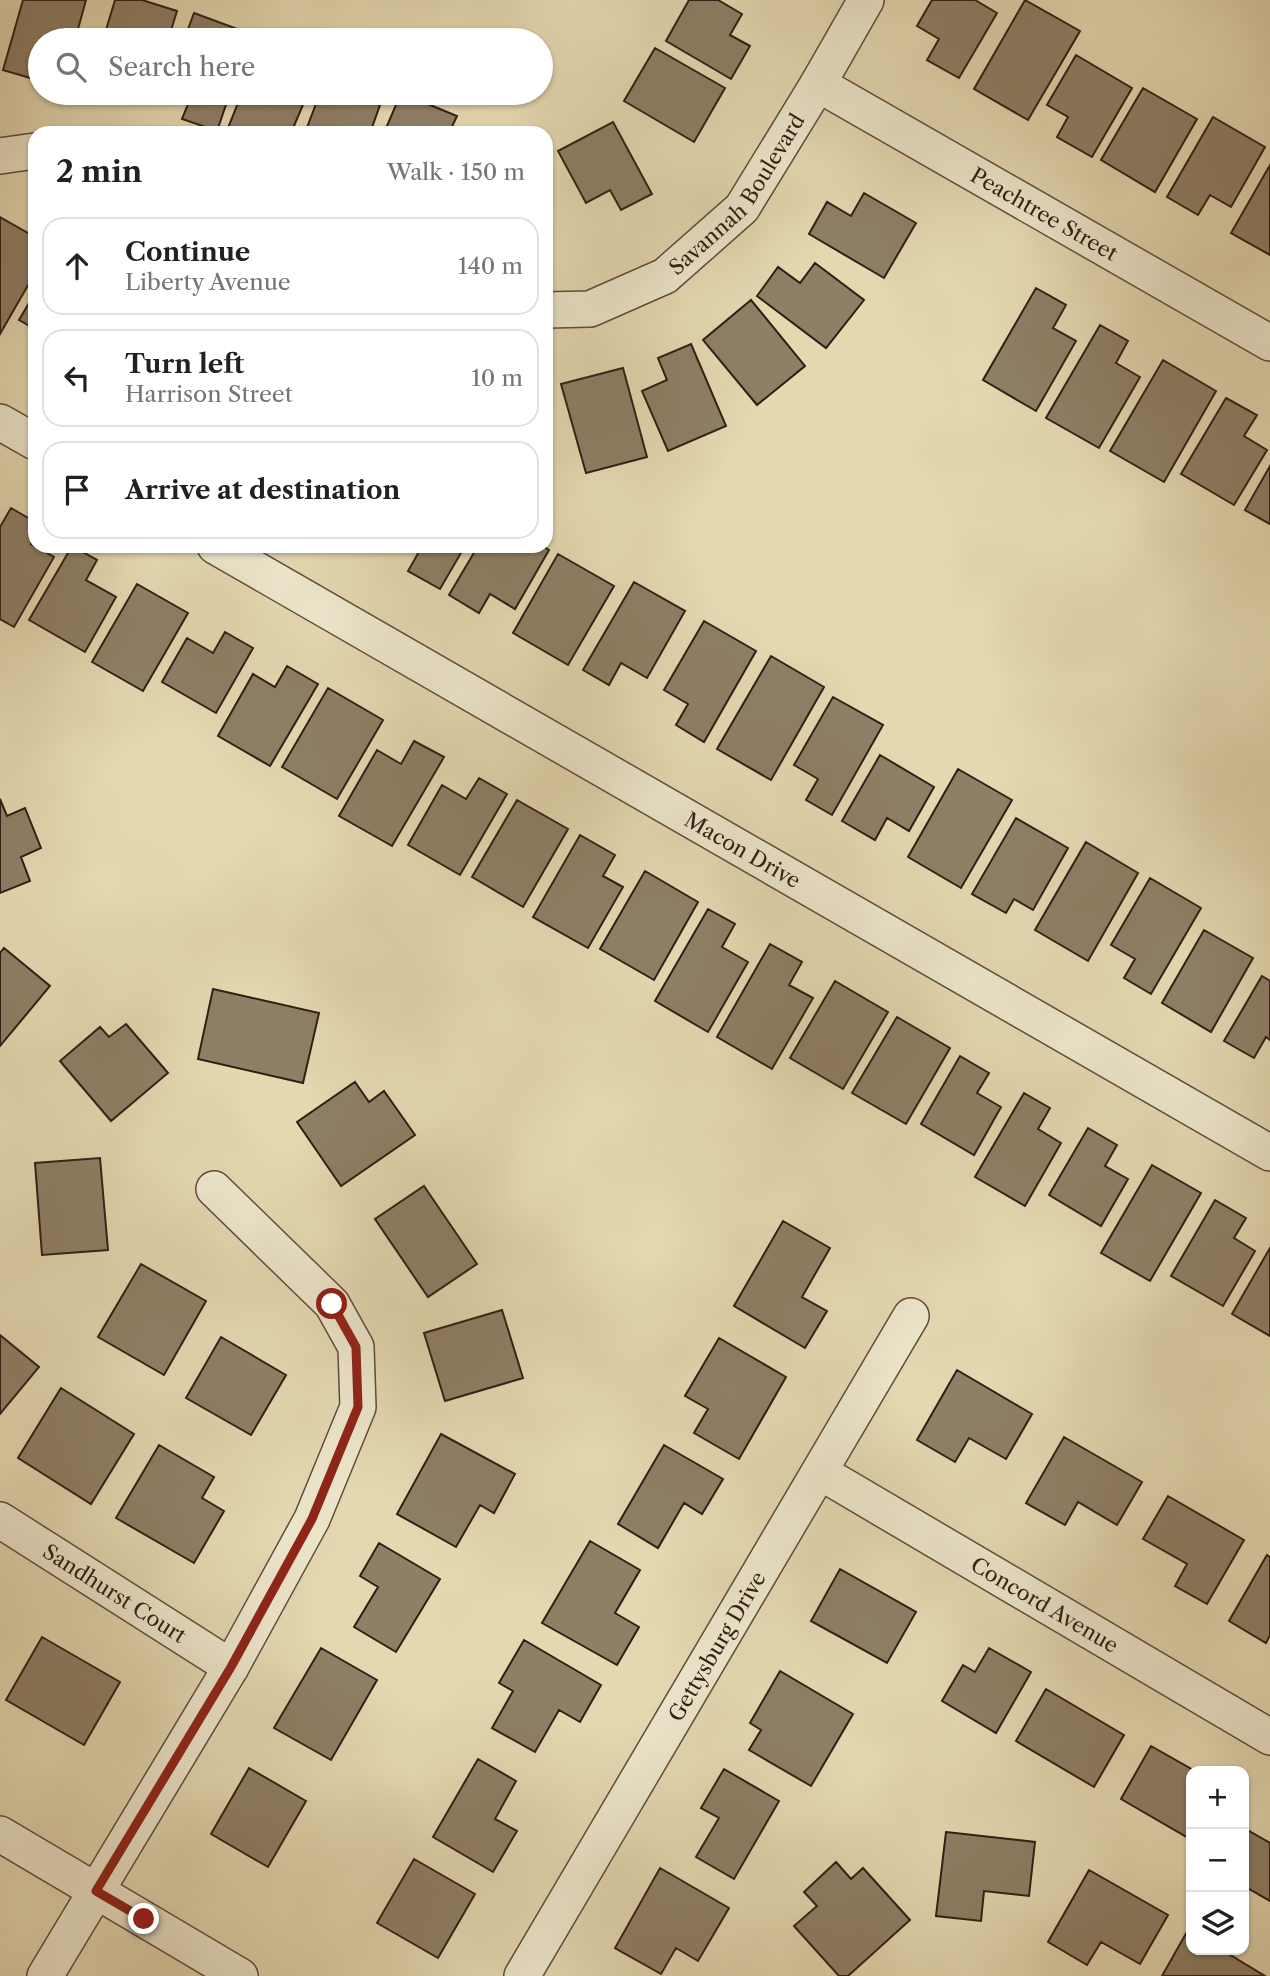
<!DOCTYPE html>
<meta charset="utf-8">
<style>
body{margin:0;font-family:"Libre Caslon Text",serif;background:#f6f6f6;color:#202124}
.controls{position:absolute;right:21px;bottom:21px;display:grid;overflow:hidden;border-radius:14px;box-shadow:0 2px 5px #0004}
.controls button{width:63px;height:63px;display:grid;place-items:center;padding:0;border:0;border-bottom:2px solid #e0e0e0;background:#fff;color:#202124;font:35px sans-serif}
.stop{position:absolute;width:21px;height:21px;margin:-16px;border:5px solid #8f2418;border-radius:50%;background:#fff}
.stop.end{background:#8f2418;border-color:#fff;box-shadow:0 2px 7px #0008}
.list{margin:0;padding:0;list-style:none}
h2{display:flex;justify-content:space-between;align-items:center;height:91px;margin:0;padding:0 28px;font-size:30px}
h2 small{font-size:23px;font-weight:400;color:#757577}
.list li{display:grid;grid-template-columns:46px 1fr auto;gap:21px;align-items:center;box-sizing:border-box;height:98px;margin:0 14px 14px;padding:0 14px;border:2px solid #e0e0e0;border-radius:21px}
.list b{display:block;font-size:26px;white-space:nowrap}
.list p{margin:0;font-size:23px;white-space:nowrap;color:#757577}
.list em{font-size:23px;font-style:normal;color:#757577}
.icon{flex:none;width:38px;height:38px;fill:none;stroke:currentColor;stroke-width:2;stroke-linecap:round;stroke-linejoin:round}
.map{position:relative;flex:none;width:1270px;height:1976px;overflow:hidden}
.search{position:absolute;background:#fff;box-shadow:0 2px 5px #0004;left:28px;top:28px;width:525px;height:77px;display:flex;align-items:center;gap:18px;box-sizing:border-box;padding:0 24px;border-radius:38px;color:#757577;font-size:26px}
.panel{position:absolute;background:#fff;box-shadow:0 2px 5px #0004;left:28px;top:126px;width:525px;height:427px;border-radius:21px}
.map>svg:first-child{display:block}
.building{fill:#8e7f66;stroke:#301e15;stroke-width:2}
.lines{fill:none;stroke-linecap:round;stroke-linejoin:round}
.minor-casing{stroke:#5d4c3c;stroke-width:38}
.minor{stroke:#ede6cc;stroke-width:35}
.route{stroke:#8f2418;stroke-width:9}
.labels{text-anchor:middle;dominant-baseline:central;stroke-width:6;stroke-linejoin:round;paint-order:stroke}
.street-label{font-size:21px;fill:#301e15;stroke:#ede6cc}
</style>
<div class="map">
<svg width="1270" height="1976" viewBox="0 0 1270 1976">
<rect width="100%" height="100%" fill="#e4d8b1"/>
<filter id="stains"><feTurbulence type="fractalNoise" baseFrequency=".00286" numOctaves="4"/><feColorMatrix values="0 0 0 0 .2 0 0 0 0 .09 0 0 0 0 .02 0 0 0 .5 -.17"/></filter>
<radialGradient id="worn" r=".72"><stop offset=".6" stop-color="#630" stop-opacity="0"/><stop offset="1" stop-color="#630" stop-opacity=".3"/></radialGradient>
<!-- building -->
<path class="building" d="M 23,0 L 86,0 L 75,40 L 40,40 L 40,81 L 3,70 Z
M 115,0 L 142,0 L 177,11 L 168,40 L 103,40 Z
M 689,0 L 718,0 L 742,14 L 730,35 L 750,46 L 731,79 L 666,41 Z
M 932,0 L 975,0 L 997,13 L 959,78 L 927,60 L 939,39 L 917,26 Z
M 1025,0 L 1080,31 L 1028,120 L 974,89 Z
M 194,13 L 251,34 L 249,40 L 184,40 Z
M 655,48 L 725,88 L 694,142 L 624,101 Z
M 1076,55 L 1132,88 L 1092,157 L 1057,137 L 1068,117 L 1047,105 Z
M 1143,88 L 1197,119 L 1155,192 L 1101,160 Z
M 171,93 L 230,93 L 217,131 L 182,119 L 190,99 Z
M 242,93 L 308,93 L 291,133 L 226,133 Z
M 320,93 L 346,93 L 380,105 L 370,133 L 305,133 Z
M 401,93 L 457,116 L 449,133 L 384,133 Z
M 1213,117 L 1265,147 L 1231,207 L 1210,195 L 1198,215 L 1167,197 Z
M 613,122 L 652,194 L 621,210 L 610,190 L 586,203 L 558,151 Z
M 1270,165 L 1270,255 L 1231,233 Z
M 864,193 L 916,223 L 884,278 L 809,234 L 827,202 L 851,216 Z
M 0,217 L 35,237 L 35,273 L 0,334 Z
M 815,263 L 864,300 L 826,348 L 757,296 L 778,267 L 800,283 Z
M 1036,288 L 1066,305 L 1053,328 L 1076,341 L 1036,411 L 983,380 Z
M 35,293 L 35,329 L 19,320 Z
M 751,300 L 805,366 L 757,405 L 703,340 Z
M 1100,325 L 1128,341 L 1116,363 L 1140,377 L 1099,448 L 1046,418 Z
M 691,344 L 726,426 L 668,451 L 642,391 L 667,380 L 658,358 Z
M 1163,360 L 1216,391 L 1164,482 L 1110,451 Z
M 623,368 L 647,457 L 586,473 L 561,384 Z
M 1226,398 L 1257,415 L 1244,436 L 1267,450 L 1234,505 L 1181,474 Z
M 1270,466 L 1270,524 L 1245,510 Z
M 11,508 L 35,522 L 35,537 L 31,544 L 54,557 L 14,627 L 0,619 L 0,527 Z
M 72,546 L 97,560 L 86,580 L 116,597 L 85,652 L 29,620 Z
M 412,546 L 465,546 L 440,589 L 408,571 L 420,550 Z
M 478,546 L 543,546 L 549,550 L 515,609 L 490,594 L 479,613 L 449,595 Z
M 558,554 L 614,586 L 568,665 L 513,633 Z
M 634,582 L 685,611 L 647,678 L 621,663 L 609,685 L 583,670 Z
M 137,584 L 188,613 L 143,691 L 92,662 Z
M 704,621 L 756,651 L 704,742 L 676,725 L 688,704 L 664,690 Z
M 225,632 L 253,648 L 216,713 L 162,682 L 187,638 L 213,653 Z
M 771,656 L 824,687 L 771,780 L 717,749 Z
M 287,666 L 318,684 L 270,766 L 218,736 L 253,674 L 275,687 Z
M 328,688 L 383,720 L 337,799 L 282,767 Z
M 833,697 L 883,725 L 832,815 L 806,800 L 818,779 L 794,765 Z
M 414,741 L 444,757 L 392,846 L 339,816 L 377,750 L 401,764 Z
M 880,755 L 934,787 L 909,831 L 887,818 L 875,840 L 842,821 Z
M 958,769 L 1012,800 L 961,888 L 908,857 Z
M 479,778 L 507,794 L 460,875 L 408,845 L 442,785 L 466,799 Z
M 0,799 L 7,816 L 25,808 L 41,848 L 21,857 L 30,881 L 0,893 Z
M 517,800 L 568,829 L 523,907 L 472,877 Z
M 1016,818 L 1068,848 L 1033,910 L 1014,899 L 1006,913 L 972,894 Z
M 580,835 L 615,855 L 603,876 L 623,887 L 588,948 L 533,917 Z
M 1086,842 L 1138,873 L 1088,961 L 1035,930 Z
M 645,871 L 698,902 L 654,980 L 600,949 Z
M 1150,878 L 1201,908 L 1151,994 L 1124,978 L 1135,959 L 1111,945 Z
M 708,909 L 735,924 L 722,947 L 748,962 L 708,1032 L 655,1001 Z
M 1204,930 L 1253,958 L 1211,1032 L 1162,1003 Z
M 770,944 L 802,962 L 789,985 L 813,998 L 772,1069 L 717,1037 Z
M 4,948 L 50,986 L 0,1046 L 0,953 Z
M 1262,976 L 1270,981 L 1270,1040 L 1266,1037 L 1254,1058 L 1224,1041 Z
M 835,981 L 888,1012 L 843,1089 L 790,1058 Z
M 213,989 L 319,1013 L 303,1083 L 198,1059 Z
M 897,1017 L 950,1048 L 906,1124 L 852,1093 Z
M 126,1024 L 168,1073 L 111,1121 L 60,1061 L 100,1027 L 109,1037 Z
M 960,1056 L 989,1073 L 977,1093 L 1001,1107 L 974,1155 L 921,1124 Z
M 355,1082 L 369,1102 L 384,1091 L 415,1135 L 341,1186 L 297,1122 Z
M 1024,1093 L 1050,1108 L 1038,1129 L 1061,1143 L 1025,1206 L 975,1177 Z
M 1088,1128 L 1117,1145 L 1105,1166 L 1128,1179 L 1101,1226 L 1049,1195 Z
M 100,1158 L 108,1250 L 42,1255 L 35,1163 Z
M 1152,1165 L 1201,1193 L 1150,1281 L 1101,1253 Z
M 424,1186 L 477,1264 L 428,1297 L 375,1219 Z
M 1215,1200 L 1246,1218 L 1234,1238 L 1255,1251 L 1223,1306 L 1171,1276 Z
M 783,1221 L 830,1248 L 802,1297 L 827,1311 L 805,1348 L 734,1306 Z
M 1270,1248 L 1270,1336 L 1232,1314 Z
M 141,1264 L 206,1301 L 164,1375 L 98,1337 Z
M 502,1310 L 523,1378 L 445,1401 L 424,1333 Z
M 0,1335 L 39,1367 L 0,1414 Z
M 221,1337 L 286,1375 L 251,1435 L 186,1398 Z
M 719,1338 L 786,1377 L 739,1459 L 694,1433 L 708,1409 L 685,1396 Z
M 957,1370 L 1032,1414 L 1006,1459 L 969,1438 L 955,1462 L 917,1440 Z
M 61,1388 L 134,1434 L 91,1504 L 18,1458 Z
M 441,1434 L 515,1474 L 494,1513 L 480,1505 L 456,1547 L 397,1514 Z
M 1064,1437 L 1142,1482 L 1117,1525 L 1078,1502 L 1065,1525 L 1026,1503 Z
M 159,1445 L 214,1477 L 202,1498 L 224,1511 L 194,1563 L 116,1518 Z
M 664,1445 L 723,1479 L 702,1514 L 684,1503 L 658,1548 L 618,1524 Z
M 1168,1496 L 1244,1540 L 1207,1604 L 1175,1586 L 1187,1564 L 1143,1539 Z
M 590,1541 L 640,1570 L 615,1613 L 639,1627 L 617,1665 L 542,1623 Z
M 379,1543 L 440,1579 L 396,1652 L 354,1627 L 378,1587 L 360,1576 Z
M 1267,1555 L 1270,1557 L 1270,1635 L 1266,1643 L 1229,1621 Z
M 840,1569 L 916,1612 L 887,1663 L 811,1621 Z
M 42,1637 L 120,1682 L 84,1745 L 6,1700 Z
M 524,1640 L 601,1685 L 580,1722 L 559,1710 L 535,1752 L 492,1728 L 513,1691 L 499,1683 Z
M 321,1648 L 377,1680 L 331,1760 L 274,1728 Z
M 989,1648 L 1031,1672 L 996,1733 L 942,1701 L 963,1665 L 975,1672 Z
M 780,1671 L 853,1714 L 811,1786 L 749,1750 L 761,1730 L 750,1723 Z
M 1046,1689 L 1124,1735 L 1094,1787 L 1016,1741 Z
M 1151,1746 L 1195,1771 L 1191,1771 L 1190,1839 L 1121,1799 Z
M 478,1759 L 516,1781 L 495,1819 L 517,1831 L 493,1872 L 433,1837 Z
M 249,1768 L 306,1801 L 268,1867 L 211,1834 Z
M 724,1769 L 779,1801 L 734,1879 L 696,1857 L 719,1818 L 701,1808 Z
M 1244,1828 L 1270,1843 L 1270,1901 L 1244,1886 Z
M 946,1832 L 1035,1842 L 1029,1896 L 984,1891 L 981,1921 L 936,1916 Z
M 414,1859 L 475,1894 L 438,1958 L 377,1923 Z
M 836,1862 L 851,1879 L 863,1868 L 910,1920 L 848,1976 L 839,1976 L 794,1926 L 817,1906 L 804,1892 Z
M 660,1868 L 729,1908 L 698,1961 L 676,1948 L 661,1974 L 615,1948 Z
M 1089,1870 L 1168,1915 L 1140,1964 L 1101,1942 L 1087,1965 L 1048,1942 Z
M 1188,1930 L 1191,1932 L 1191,1950 L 1222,1950 L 1265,1976 L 1162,1976 Z"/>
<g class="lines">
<!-- minor casing -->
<g class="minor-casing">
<g id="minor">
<path id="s1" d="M 818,84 L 1270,343"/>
<path d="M 0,156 L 35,151"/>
<path id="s2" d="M 546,310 L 590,309 L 665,276 L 742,208 L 818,84 L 866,0"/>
<path d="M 0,422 L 35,442"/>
<path id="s3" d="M 215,546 L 1270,1153"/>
<path id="s4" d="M 820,1472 L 1270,1737"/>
<path id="s5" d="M 0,1520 L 231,1667"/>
<path d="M 0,1834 L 240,1976"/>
<path d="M 45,1976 L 231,1667 L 312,1519 L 358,1407 L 356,1347 L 332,1304 L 214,1189"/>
<path id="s6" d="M 522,1976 L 911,1316"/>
</g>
</g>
<!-- minor -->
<use href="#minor" class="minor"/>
</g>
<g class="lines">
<!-- route -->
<path class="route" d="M 144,1919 L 96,1891 L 231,1667 L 312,1519 L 358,1407 L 356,1347 L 332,1304"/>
</g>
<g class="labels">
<!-- street labels -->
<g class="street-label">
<text stroke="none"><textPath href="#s2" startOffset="236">Savannah Boulevard</textPath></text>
<text stroke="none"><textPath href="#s1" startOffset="261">Peachtree Street</textPath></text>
<text stroke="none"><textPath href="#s3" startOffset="609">Macon Drive</textPath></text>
<text stroke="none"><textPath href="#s5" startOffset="136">Sandhurst Court</textPath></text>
<text stroke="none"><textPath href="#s4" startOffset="261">Concord Avenue</textPath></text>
<text stroke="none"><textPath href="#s6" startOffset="383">Gettysburg Drive</textPath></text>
</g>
</g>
<rect width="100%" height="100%" filter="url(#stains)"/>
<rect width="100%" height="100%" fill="url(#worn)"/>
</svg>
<div class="controls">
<button>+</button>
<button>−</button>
<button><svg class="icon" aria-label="layers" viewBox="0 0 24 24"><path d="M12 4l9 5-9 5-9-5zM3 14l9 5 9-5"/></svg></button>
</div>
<div class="stop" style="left:332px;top:1304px"></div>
<div class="stop end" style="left:144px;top:1919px"></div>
<div class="search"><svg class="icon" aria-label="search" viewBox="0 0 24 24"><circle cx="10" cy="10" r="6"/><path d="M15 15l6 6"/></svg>Search here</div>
<section class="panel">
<h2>2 min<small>Walk · 150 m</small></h2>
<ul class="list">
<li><svg class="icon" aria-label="ahead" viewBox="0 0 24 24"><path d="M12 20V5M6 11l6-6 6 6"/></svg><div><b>Continue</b><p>Liberty Avenue</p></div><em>140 m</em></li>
<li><svg class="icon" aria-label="left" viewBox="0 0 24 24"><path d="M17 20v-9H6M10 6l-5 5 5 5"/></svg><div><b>Turn left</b><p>Harrison Street</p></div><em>10 m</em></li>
<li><svg class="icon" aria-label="arrive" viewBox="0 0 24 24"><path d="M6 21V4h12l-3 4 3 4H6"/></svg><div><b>Arrive at destination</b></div></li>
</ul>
</section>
</div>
